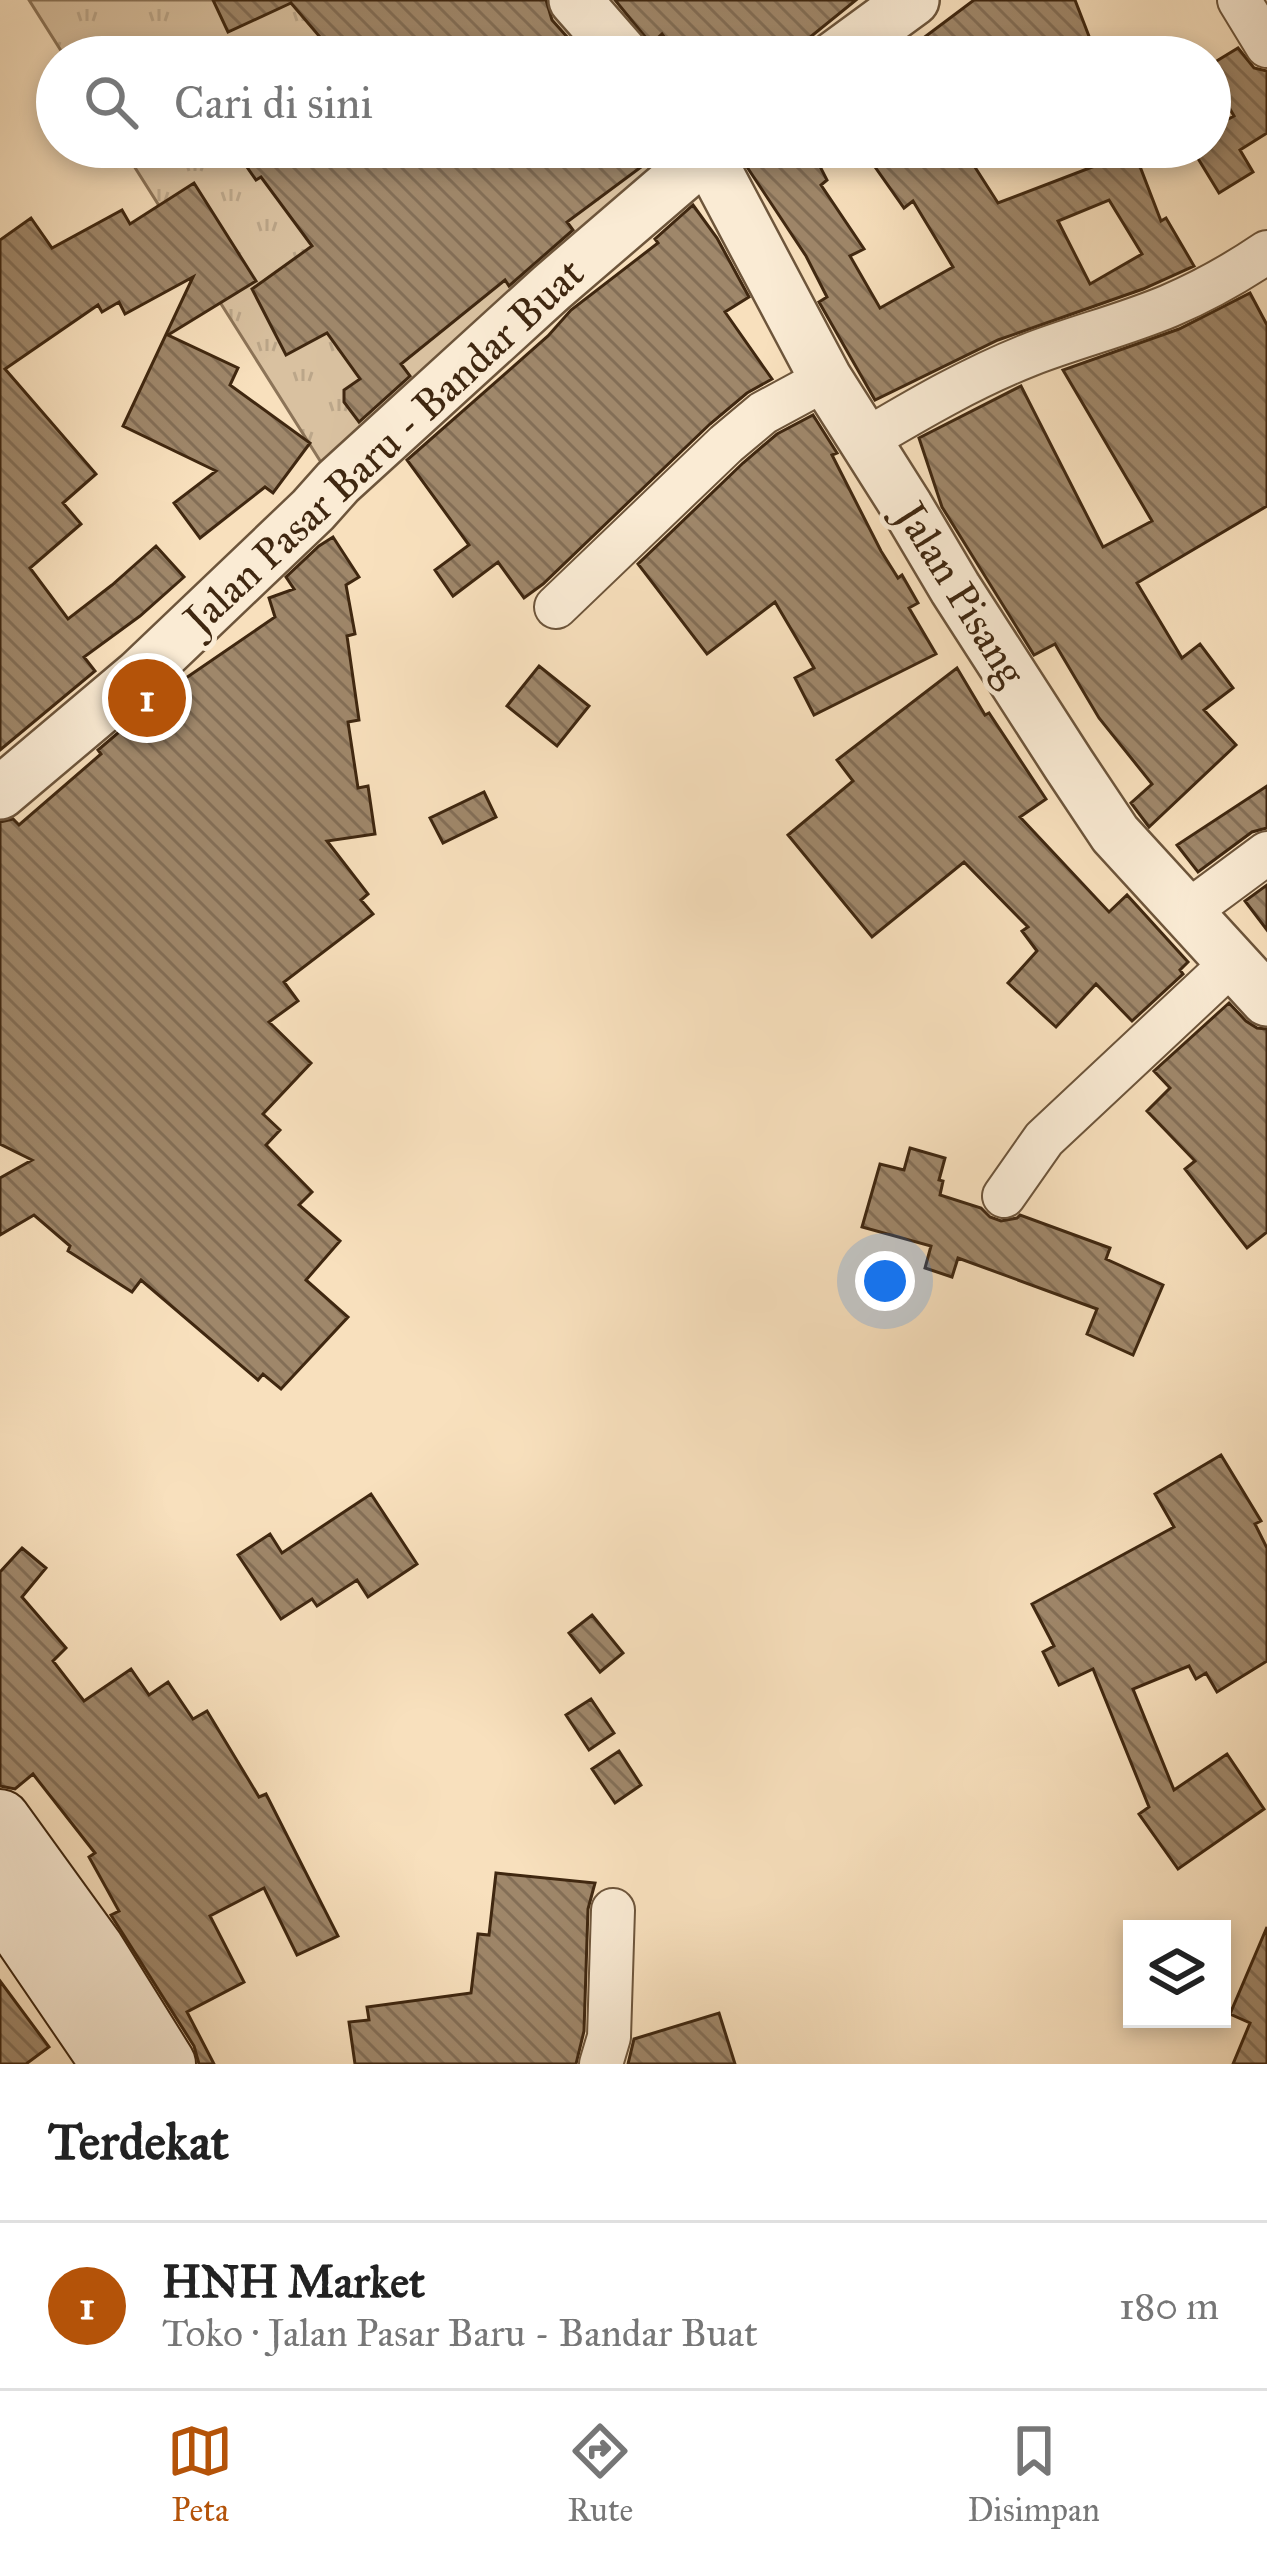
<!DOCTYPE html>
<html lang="id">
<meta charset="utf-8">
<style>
body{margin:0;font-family:"IM FELL Great Primer",serif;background:#f2f2f2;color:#222}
.controls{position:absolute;right:36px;bottom:36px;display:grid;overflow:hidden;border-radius:0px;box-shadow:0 6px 18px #0003}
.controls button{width:108px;height:108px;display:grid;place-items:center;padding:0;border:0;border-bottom:3px solid #e0e0e0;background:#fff;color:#222;font:60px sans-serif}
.you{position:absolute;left:885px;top:1281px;width:42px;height:42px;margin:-30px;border:9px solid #fff;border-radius:50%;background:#1a73e8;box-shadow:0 0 0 18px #1a73e833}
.badge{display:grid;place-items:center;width:78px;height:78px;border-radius:50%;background:#b45309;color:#fff;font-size:39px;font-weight:700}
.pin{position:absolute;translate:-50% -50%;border:6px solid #fff;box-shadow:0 3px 12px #0006}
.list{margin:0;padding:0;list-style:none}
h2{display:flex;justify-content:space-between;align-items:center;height:156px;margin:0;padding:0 48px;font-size:51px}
h2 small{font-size:39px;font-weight:400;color:#767676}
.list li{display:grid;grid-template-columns:78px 1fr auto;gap:36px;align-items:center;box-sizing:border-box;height:168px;padding:0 48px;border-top:3px solid #e0e0e0}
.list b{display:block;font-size:45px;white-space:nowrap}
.list p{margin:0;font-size:39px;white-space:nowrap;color:#767676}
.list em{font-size:39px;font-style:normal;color:#767676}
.icon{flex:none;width:66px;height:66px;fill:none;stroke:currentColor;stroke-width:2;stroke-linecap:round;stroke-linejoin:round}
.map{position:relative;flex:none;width:1267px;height:2064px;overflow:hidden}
.search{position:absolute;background:#fff;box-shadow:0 6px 18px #0003;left:36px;right:36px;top:36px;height:132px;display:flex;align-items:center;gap:30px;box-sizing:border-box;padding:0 42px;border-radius:66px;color:#767676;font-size:45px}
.sheet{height:324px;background:#fff}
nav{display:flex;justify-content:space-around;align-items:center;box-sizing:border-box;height:168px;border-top:3px solid #e0e0e0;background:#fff;font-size:33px;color:#767676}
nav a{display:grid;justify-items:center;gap:6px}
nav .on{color:#b45309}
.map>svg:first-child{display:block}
.park{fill:url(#park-tufts);stroke:#8c7458;stroke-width:3}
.building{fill:url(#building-back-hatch);stroke:#3f2710;stroke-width:3;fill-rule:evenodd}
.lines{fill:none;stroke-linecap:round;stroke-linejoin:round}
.minor-casing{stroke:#6d553b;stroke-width:46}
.tertiary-casing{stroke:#6d553b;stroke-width:56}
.secondary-casing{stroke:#3f2710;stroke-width:64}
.minor{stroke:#faebd4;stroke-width:42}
.tertiary{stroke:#faebd4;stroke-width:51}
.secondary{stroke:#faebd4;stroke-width:60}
.labels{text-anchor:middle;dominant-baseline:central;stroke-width:10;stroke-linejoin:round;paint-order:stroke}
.street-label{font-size:42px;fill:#3f2710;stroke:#faebd4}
</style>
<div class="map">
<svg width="1267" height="2064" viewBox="0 0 1267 2064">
<defs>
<pattern id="park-tufts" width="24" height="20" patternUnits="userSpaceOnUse" patternTransform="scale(3)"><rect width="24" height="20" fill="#d9c1a0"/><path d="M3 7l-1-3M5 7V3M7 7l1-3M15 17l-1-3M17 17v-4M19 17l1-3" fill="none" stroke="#bba689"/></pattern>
<pattern id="building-back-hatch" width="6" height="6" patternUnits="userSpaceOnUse" patternTransform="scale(3)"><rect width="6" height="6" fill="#9f876a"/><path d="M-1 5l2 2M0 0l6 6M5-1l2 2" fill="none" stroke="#836e56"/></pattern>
</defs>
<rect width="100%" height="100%" fill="#f8e0bd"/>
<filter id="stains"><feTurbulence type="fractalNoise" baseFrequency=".00167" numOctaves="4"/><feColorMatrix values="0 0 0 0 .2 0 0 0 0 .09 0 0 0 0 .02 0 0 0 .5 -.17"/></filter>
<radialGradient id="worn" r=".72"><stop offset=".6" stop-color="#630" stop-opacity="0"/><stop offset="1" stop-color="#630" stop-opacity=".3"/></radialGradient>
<!-- park -->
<path class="park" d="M 29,0 L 589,0 L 637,57 L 65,57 Z
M 122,147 L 712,147 L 336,486 Z"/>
<!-- building -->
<path class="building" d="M 213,0 L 546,0 L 552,20 L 585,57 L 337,57 L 291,3 L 228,32 Z
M 615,0 L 856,0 L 793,51 L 788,44 L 767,57 L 679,57 L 662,34 L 651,44 Z
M 974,0 L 1075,0 L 1097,57 L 898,57 Z
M 1238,48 L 1254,68 L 1267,71 L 1267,133 L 1240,150 L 1253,172 L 1219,193 L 1191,147 L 1210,147 L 1210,100 L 1223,122 L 1234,116 L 1210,75 L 1210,65 Z
M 233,147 L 668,147 L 567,222 L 573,230 L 509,286 L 505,280 L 401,364 L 410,376 L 359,422 L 344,402 L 344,390 L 360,379 L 327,333 L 286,355 L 252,289 L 312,246 L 261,177 L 256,180 Z
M 776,147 L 810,147 L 827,180 L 821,185 L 864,249 L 850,256 L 880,308 L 953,267 L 913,201 L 904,208 L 861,147 L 962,147 L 998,203 L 1134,151 L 1161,221 L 1166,218 L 1194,266 L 1143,289 L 998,340 L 875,400 L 819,302 L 827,297 L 806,256 L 747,167 ZM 1109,200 L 1142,254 L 1090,284 L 1058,221 Z
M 194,183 L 256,281 L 168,335 L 238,368 L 230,385 L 310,443 L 273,493 L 265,487 L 200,538 L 174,503 L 216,471 L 123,426 L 193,277 L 125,314 L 119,302 L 102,312 L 98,305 L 5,369 L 96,474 L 63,503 L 81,524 L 30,568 L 68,619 L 112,585 L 156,546 L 184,577 L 140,616 L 84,657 L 95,671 L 0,750 L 0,240 L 31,218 L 52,248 L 122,210 L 130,224 Z
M 693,205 L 717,238 L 749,297 L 725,312 L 772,379 L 747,393 L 710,424 L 543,584 L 524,598 L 498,562 L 453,596 L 435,570 L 469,545 L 407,460 L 548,336 L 571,310 L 658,243 L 655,239 Z
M 1250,293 L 1267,325 L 1267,506 L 1137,583 L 1182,658 L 1200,644 L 1233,688 L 1204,710 L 1236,745 L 1149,827 L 1131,803 L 1152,784 L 1099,718 L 1055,644 L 1034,655 L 942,507 L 919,438 L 1021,386 L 1103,547 L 1152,521 L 1063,370 L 1179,329 Z
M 813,415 L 837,453 L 832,455 L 881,551 L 898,578 L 902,575 L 918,603 L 909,608 L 936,654 L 814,715 L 795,678 L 814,668 L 775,602 L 707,654 L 638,564 L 743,463 L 777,434 Z
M 333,537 L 359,577 L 346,585 L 355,634 L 347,636 L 359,720 L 348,722 L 358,788 L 368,786 L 375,834 L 327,841 L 368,894 L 361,900 L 373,914 L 284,982 L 298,1001 L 269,1022 L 311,1063 L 263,1114 L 280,1130 L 266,1145 L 312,1192 L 299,1205 L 340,1241 L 306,1280 L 348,1317 L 281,1389 L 263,1374 L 258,1380 L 141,1280 L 132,1292 L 68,1251 L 70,1246 L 34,1215 L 0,1235 L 0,1178 L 32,1160 L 0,1144 L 0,822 L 13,819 L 19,825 L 101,754 L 98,750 L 167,691 L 275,617 L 269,598 L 294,589 L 286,577 L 319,546 Z
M 539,666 L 589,706 L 557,746 L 507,706 Z
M 957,668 L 985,715 L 989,713 L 1046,799 L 1020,817 L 1109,912 L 1127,895 L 1188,962 L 1180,970 L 1183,974 L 1132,1021 L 1096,984 L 1056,1027 L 1008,983 L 1037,951 L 1022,931 L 1028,927 L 964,862 L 872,937 L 788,835 L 853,781 L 837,760 Z
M 1267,786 L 1267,828 L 1252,832 L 1198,872 L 1177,845 Z
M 484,792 L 496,817 L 443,843 L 430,818 Z
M 1267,885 L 1267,930 L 1245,901 Z
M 1229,1003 L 1246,1021 L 1257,1028 L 1267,1029 L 1267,1232 L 1247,1248 L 1185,1169 L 1195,1161 L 1147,1111 L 1170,1088 L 1154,1071 Z
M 910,1148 L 945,1158 L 939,1180 L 943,1181 L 940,1195 L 981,1208 L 990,1217 L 1001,1221 L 1017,1218 L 1020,1215 L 1110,1248 L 1106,1259 L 1163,1285 L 1133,1355 L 1087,1334 L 1097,1309 L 958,1258 L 952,1277 L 925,1268 L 931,1246 L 862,1227 L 880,1164 L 904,1170 Z
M 1221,1455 L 1261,1521 L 1255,1524 L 1267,1548 L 1267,1661 L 1217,1692 L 1206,1673 L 1196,1679 L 1189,1666 L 1133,1689 L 1174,1790 L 1227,1754 L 1264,1809 L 1178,1869 L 1139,1814 L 1149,1807 L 1093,1669 L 1059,1685 L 1043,1652 L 1054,1646 L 1032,1604 L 1174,1527 L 1155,1494 Z
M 371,1494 L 417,1564 L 368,1597 L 357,1580 L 317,1606 L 312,1599 L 281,1619 L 238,1555 L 270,1534 L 282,1553 Z
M 22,1548 L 46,1568 L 22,1597 L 66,1648 L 53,1661 L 84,1701 L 131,1669 L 149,1695 L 168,1682 L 193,1719 L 207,1711 L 259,1797 L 266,1794 L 338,1936 L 297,1955 L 264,1888 L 210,1916 L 244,1982 L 187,2012 L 214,2064 L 199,2064 L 194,2046 L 111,1915 L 119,1911 L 89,1857 L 95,1853 L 33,1774 L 15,1789 L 0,1786 L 0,1572 Z
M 592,1615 L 623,1653 L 600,1672 L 569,1633 Z
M 591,1699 L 614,1733 L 589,1750 L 566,1715 Z
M 619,1751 L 641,1785 L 615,1803 L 592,1769 Z
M 496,1873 L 595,1883 L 588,1909 L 584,2031 L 576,2064 L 355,2064 L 349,2022 L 369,2020 L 367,2007 L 471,1993 L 478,1934 L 489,1935 Z
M 1267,1927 L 1267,2064 L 1233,2064 L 1250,2023 L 1230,2014 Z
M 0,1981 L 49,2047 L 26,2064 L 0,2064 Z
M 719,2013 L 735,2064 L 628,2064 L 634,2039 Z"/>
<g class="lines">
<!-- minor casing -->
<g class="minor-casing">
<path id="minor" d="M 1239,0 L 1267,46
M 864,441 C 918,409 971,378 1029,355 C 1075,337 1124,325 1169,306 C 1204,291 1236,273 1267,252
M 556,607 L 726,444 L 763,413 L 826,379
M 1186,913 L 1267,853
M 1004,1196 L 1044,1139 L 1232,963
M 601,2064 L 609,2037 L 613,1910"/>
</g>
<!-- tertiary casing -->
<g class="tertiary-casing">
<path id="tertiary" d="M 575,0 L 625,57
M 835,57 L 913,0
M 703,147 L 826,379 L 907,507 L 955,588 L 1069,765 L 1115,834 L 1267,1000
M 0,793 L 140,675 L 313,510 L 338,482 L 551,288 L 715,147"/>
</g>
<!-- secondary casing -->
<g class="secondary-casing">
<path id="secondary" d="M 0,1820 L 94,1950 L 165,2064
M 0,1900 L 112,2064"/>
</g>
<!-- minor -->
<use href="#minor" class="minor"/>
<!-- tertiary -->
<use href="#tertiary" class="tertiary"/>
<!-- secondary -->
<use href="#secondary" class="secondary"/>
</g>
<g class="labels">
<!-- street labels -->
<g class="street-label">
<text transform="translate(384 446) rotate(-43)">Jalan Pasar Baru - Bandar Buat</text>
<text transform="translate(961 594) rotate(58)">Jalan Pisang</text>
</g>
</g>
<rect width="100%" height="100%" filter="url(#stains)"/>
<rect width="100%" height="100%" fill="url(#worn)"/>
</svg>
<div class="controls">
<button><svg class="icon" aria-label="layers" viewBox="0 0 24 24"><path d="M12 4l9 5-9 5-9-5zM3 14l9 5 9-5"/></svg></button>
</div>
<div class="you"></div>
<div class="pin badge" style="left:147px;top:698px">1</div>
<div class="search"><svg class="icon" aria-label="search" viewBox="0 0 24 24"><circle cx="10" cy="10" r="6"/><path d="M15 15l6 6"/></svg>Cari di sini</div>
</div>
<section class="sheet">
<h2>Terdekat<small></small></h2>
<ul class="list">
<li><span class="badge">1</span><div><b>HNH Market</b><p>Toko · Jalan Pasar Baru - Bandar Buat</p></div><em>180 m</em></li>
</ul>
</section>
<nav>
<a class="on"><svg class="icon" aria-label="map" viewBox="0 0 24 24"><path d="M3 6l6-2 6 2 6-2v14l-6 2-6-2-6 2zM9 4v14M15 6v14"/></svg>Peta</a>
<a><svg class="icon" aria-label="directions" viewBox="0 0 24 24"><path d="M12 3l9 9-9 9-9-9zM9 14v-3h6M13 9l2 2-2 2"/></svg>Rute</a>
<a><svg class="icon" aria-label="saved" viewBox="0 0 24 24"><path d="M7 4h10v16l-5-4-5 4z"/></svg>Disimpan</a>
</nav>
